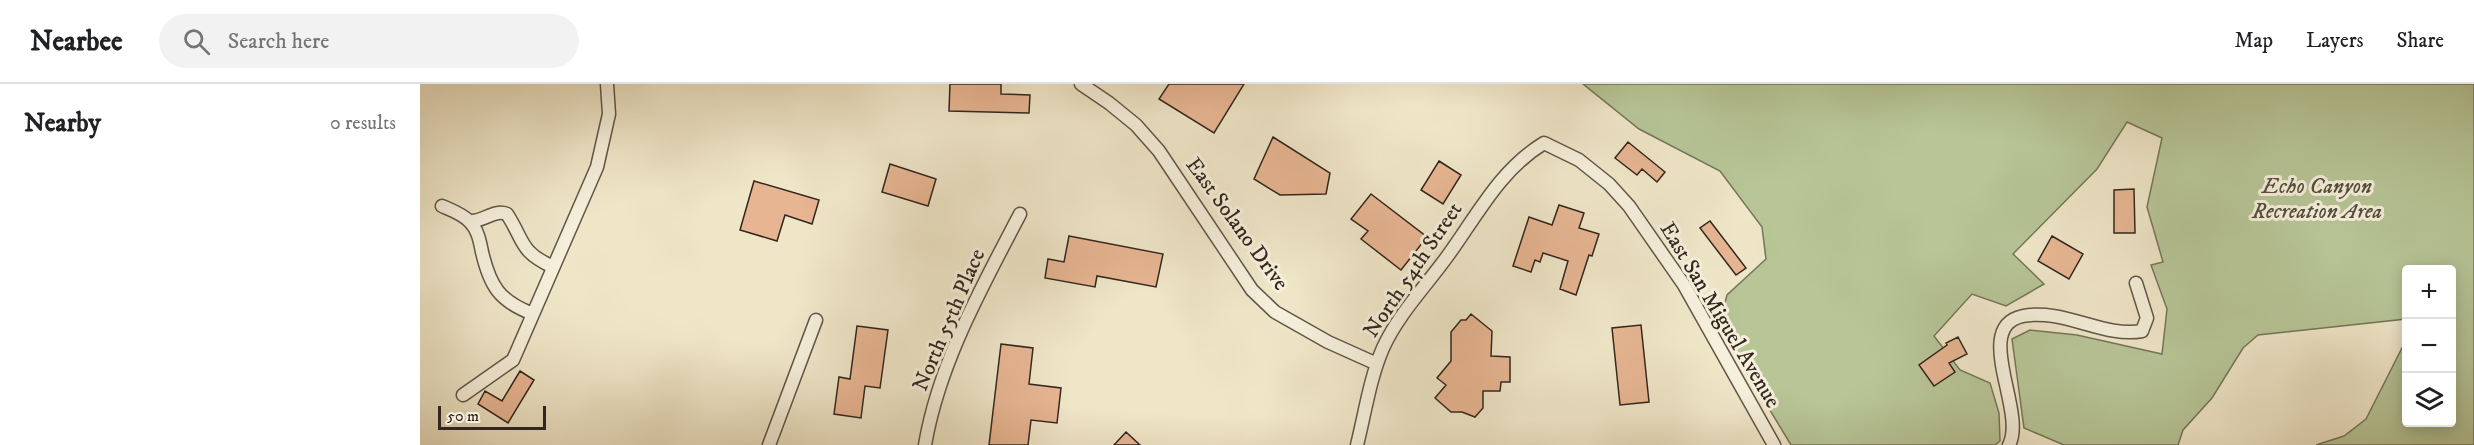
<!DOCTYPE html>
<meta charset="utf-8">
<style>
body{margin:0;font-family:"IM FELL DW Pica",serif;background:#f2f2f2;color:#202124}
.controls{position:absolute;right:18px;bottom:18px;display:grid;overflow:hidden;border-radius:6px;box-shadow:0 3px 15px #0003}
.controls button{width:54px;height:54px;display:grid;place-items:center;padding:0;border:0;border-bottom:2px solid #e0e0e0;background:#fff;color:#202124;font:30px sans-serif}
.scale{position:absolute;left:18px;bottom:15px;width:108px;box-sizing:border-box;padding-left:6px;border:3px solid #32261e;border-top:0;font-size:16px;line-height:21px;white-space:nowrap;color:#32261e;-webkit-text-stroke:4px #f5efdb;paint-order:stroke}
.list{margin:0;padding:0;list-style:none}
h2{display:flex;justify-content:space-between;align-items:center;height:78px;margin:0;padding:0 24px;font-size:26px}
h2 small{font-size:20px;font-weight:400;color:#757577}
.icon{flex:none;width:33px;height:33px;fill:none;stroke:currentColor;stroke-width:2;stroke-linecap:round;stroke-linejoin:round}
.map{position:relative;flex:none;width:2054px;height:361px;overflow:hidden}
header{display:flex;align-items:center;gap:36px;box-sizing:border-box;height:84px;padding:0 30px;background:#fff;border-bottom:2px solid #e0e0e0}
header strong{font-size:28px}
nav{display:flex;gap:33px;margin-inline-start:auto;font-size:21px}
.search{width:420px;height:54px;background:#f2f2f2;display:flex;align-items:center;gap:15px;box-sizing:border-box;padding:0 21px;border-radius:33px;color:#757577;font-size:22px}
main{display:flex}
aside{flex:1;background:#fff}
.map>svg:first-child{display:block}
.green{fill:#b7c597;stroke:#74765a;stroke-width:1.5}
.building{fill:#e7b592;stroke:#32261e;stroke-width:1.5}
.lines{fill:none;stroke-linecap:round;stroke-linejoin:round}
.minor-casing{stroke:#615648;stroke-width:15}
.minor{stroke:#f5efdb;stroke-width:12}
.labels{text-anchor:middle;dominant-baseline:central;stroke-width:6;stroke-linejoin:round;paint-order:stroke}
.park-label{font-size:22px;font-style:italic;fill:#534e3c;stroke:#f5efdb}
.street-label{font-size:22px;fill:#32261e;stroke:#f5efdb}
</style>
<header>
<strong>Nearbee</strong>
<div class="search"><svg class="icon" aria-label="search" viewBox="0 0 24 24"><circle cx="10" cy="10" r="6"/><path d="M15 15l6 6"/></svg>Search here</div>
<nav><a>Map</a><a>Layers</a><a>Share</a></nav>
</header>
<main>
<aside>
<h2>Nearby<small>0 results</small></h2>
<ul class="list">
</ul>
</aside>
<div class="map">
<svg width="2054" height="361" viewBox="0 0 2054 361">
<rect width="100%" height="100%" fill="#efe6c8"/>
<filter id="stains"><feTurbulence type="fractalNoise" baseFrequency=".00333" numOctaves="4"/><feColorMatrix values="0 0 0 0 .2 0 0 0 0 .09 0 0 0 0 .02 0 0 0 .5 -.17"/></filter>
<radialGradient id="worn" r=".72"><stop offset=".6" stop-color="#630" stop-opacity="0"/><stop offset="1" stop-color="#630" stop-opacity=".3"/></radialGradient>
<!-- green -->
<path class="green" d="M 1163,0 L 2054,0 L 2054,361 L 1896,361 L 1924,352 L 1946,335 L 1986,256 L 1986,338 L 2032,338 L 2032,186 L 1986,186 L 1986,235 L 1838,251 L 1823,264 L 1792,314 L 1763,346 L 1758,361 L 1644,361 L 1604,344 L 1592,255 L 1610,246 L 1657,251 L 1742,270 L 1747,225 L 1731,181 L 1743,178 L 1727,123 L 1742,54 L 1707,38 L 1677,85 L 1593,170 L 1624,200 L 1586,222 L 1552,210 L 1514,252 L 1540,286 L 1570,299 L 1579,329 L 1580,357 L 1575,361 L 1371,361 L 1299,242 L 1307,211 L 1346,175 L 1342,143 L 1300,87 L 1219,45 Z"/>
<!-- building -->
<path class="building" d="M 530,0 L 581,0 L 581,10 L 610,11 L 609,29 L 529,27 Z
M 749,0 L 824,0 L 794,49 L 739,15 Z
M 853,53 L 910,89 L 906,110 L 860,111 L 834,95 Z
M 1208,58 L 1245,88 L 1237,98 L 1222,85 L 1217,91 L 1195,74 Z
M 1019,77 L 1041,91 L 1023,120 L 1001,106 Z
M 470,80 L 516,95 L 508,122 L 462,108 Z
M 334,97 L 399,116 L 392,140 L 365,131 L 357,157 L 320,146 Z
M 1714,105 L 1715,149 L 1694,149 L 1694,106 Z
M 951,110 L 1007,153 L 981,186 L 941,155 L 948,147 L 931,135 Z
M 1139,121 L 1164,129 L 1159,144 L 1179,150 L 1172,172 L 1169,171 L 1156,211 L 1140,205 L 1148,177 L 1123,169 L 1120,178 L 1115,176 L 1111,188 L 1093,182 L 1109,133 L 1132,141 Z
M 1290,137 L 1326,184 L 1316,191 L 1280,144 Z
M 649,152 L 743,170 L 736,203 L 677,192 L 675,203 L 625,194 L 628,175 L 644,178 Z
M 1632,152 L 1663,170 L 1649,195 L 1618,177 Z
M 1051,230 L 1072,247 L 1071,272 L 1090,273 L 1090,298 L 1081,298 L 1080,307 L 1063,307 L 1063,324 L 1055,333 L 1042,328 L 1031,328 L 1015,314 L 1026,301 L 1017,294 L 1031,277 L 1031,248 L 1041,236 L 1046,236 Z
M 1221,241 L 1229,318 L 1200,321 L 1192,244 Z
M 437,242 L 468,246 L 460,304 L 445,302 L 441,334 L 414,330 L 419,293 L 430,295 Z
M 1538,253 L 1547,270 L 1529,279 L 1535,288 L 1514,302 L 1499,281 L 1527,261 L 1526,259 Z
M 581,260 L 613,264 L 609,300 L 641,304 L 637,339 L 611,336 L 608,361 L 569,361 Z
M 100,287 L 114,296 L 88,339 L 58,320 L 65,307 L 82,317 Z
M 706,348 L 720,361 L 694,361 Z"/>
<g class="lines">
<!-- minor casing -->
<g class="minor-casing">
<path id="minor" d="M 661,0 L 689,19 L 716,41 L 739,67 L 832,206 L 855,228 L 908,258 L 957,280
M 22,122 C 31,126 43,130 50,138 C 58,146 60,158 62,168 C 70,202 79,217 113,230
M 50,137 C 64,138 73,125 87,130 C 105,158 99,167 133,183
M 43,311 L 93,276 L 177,83 L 189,30 L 187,0
M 349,361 L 396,236
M 505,361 C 519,279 562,203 600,130
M 937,361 C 945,329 950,294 963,264 C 979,229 1007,201 1029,170 C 1058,130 1080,86 1124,59 L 1159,76 L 1189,100 L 1209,122 L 1264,201 L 1354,361
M 1589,361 C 1607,327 1551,243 1603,232 C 1644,224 1683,254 1722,247 L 1727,234 L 1716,199"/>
</g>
<!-- minor -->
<use href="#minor" class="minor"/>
</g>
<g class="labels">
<!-- park labels -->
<g class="park-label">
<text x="1897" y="102">Echo Canyon<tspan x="1897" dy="25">Recreation Area</tspan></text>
</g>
<!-- street labels -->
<g class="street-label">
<text transform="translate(817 140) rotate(54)">East Solano Drive</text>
<text transform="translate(993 186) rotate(-56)">North 54th Street</text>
<text transform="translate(1300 231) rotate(59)">East San Miguel Avenue</text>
<text transform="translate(529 236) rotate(-67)">North 55th Place</text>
</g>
</g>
<rect width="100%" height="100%" filter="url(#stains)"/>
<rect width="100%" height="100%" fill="url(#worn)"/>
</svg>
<div class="controls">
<button>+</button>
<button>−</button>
<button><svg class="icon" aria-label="layers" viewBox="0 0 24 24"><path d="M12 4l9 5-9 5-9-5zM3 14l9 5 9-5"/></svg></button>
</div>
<div class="scale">50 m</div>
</div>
</main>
